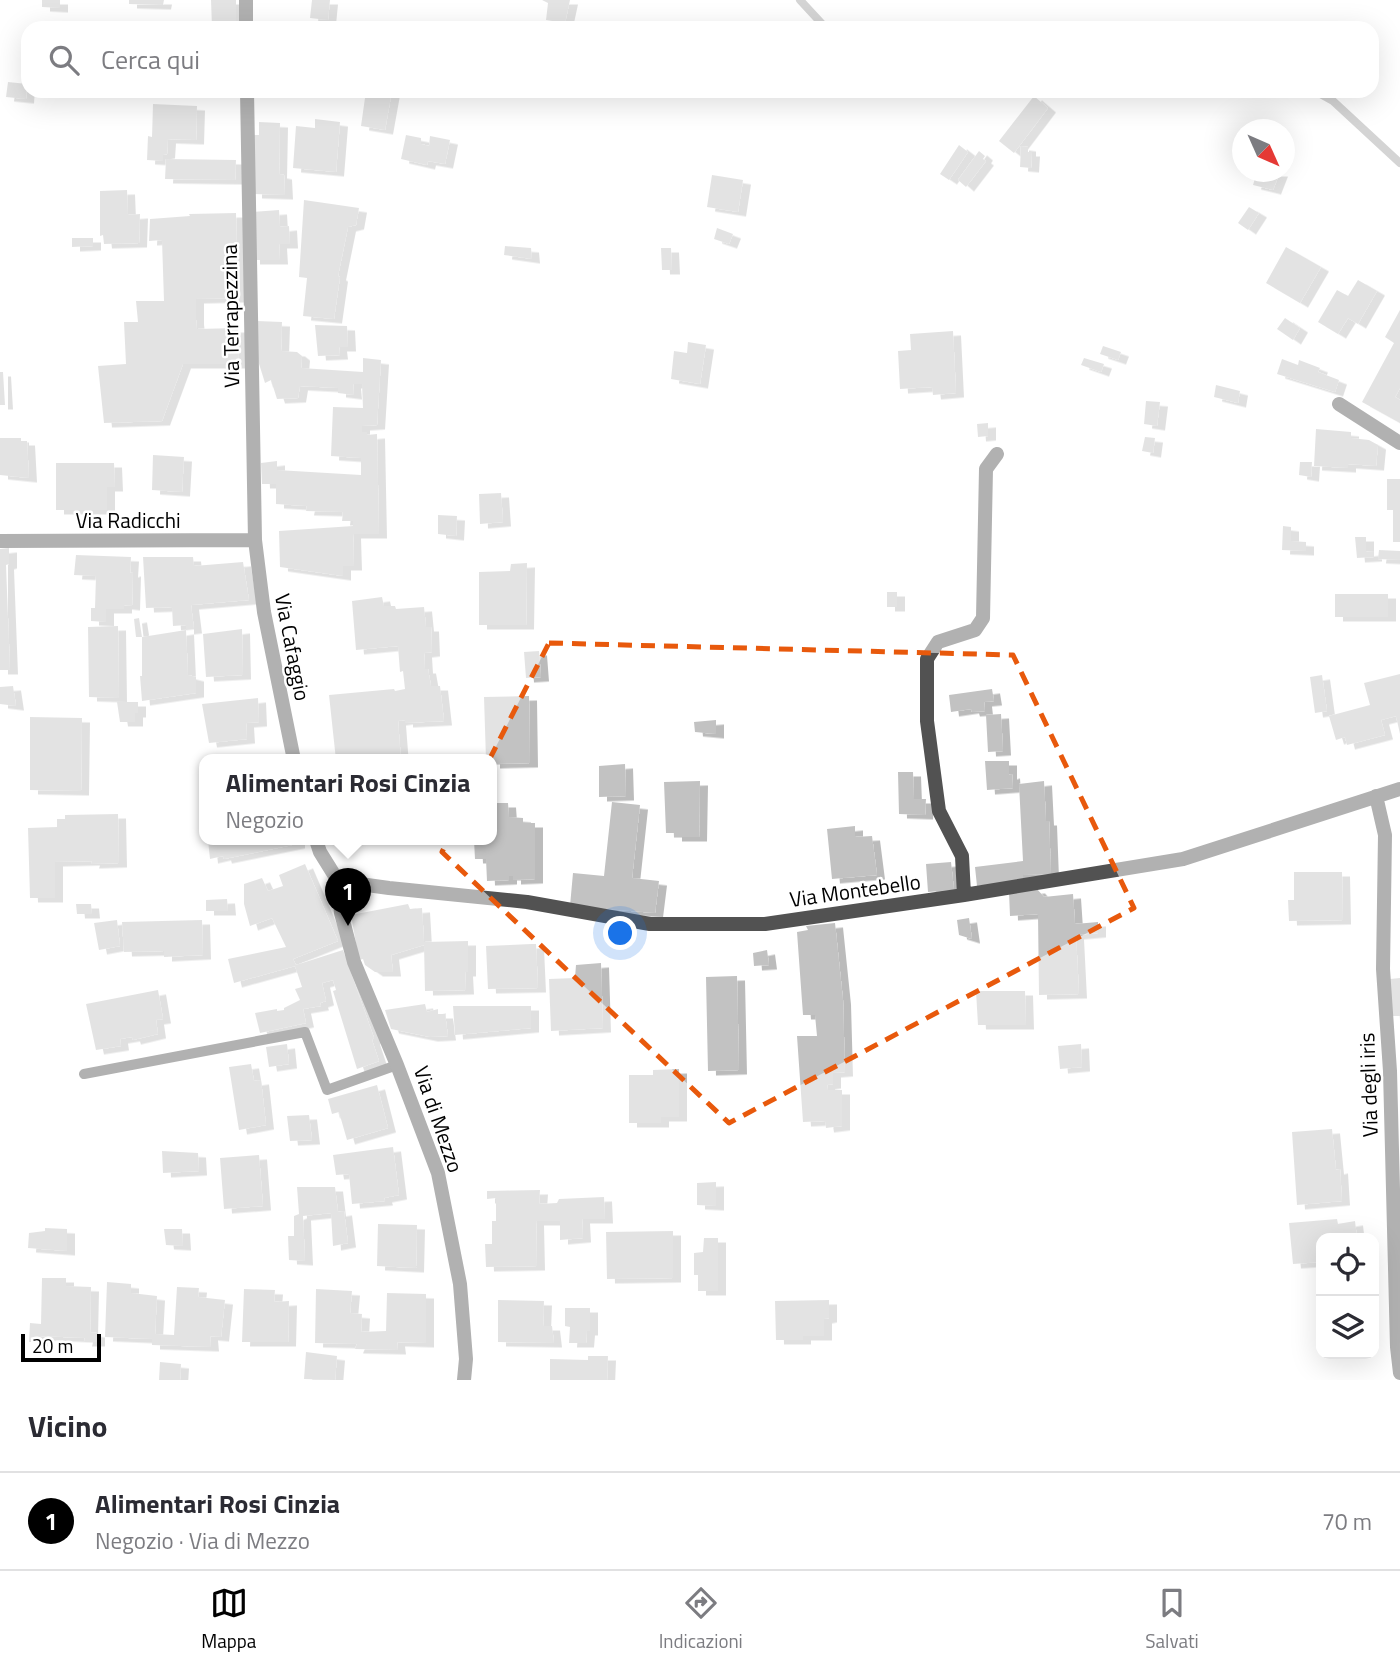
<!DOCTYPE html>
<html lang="it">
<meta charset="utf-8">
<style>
body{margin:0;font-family:"Titillium Web",sans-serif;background:#f2f2f3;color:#2b2b33}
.controls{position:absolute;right:21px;bottom:21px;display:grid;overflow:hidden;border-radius:14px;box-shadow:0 7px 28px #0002}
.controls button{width:63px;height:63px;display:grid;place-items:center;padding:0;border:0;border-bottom:2px solid #e1e1e2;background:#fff;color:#2b2b33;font:35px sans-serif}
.compass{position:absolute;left:1232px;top:119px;width:63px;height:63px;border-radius:50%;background:#fff;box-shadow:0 7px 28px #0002;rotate:135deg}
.scale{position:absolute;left:21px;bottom:18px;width:80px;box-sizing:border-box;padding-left:7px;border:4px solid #000;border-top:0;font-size:19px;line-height:24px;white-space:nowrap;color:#000;-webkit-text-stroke:5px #fff;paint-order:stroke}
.you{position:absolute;left:621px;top:934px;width:24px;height:24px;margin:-18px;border:5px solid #fff;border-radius:50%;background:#1a73e8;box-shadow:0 0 0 10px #1a73e833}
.badge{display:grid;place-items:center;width:46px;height:46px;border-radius:50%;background:#000;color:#fff;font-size:23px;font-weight:700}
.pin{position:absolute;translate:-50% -58px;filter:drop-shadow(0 2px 4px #0008)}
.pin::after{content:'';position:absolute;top:37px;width:24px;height:21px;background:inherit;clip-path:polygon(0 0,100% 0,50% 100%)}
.popup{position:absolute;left:199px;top:754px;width:298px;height:91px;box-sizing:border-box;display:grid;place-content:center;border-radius:14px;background:#fff;filter:drop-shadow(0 2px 5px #0005);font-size:23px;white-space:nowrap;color:#7c7c81}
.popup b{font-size:26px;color:#2b2b33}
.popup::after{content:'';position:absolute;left:50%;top:100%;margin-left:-14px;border:14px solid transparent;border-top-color:#fff}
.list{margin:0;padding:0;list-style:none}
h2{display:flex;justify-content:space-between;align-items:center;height:91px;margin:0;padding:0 28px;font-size:30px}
h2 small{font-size:23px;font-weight:400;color:#7c7c81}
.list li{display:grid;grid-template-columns:46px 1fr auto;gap:21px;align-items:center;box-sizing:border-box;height:98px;padding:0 28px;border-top:2px solid #e1e1e2}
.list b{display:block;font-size:26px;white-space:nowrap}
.list p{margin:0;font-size:23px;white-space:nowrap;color:#7c7c81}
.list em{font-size:23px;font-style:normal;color:#7c7c81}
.icon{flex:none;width:38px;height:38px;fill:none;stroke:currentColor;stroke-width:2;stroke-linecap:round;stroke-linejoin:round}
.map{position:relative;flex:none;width:1400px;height:1380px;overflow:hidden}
.search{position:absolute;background:#fff;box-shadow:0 7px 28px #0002;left:21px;right:21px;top:21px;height:77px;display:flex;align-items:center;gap:18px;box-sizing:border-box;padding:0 24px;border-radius:21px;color:#7c7c81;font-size:26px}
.sheet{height:189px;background:#fff}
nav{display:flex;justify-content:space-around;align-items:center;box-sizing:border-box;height:98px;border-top:2px solid #e1e1e2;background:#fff;font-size:19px;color:#7c7c81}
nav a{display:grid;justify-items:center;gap:4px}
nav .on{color:#000}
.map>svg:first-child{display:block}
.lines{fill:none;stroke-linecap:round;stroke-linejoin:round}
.stream{stroke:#a0a0a0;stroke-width:8}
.building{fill:#c2c2c2;filter:url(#shadow)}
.lane{stroke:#525252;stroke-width:10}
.street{stroke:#525252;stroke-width:14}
.marked{fill:none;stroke:#e8590c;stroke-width:5;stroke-dasharray:14 9;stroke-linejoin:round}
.labels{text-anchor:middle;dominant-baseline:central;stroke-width:5;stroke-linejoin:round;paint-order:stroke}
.street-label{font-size:21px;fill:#000;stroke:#fff}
</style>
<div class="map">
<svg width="1400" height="1380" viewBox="0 0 1400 1380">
<defs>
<filter id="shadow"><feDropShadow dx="8" dy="4.5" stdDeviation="0" flood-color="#0004"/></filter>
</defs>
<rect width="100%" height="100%" fill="#fff"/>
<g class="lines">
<!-- stream -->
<path class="stream" d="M 800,0 L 824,26 L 830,28
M 1315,91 L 1333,101 L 1400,163"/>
</g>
<!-- building -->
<path class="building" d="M 42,0 L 60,0 L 60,8 L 42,7 Z
M 129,0 L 164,0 L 163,5 L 129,4 Z
M 211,0 L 236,0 L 236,28 L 212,28 Z
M 312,0 L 330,0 L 328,20 L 310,18 Z
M 542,0 L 570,0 L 565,23 L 546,20 L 548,3 Z
M 8,82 L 27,84 L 26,99 L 6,97 Z
M 366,91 L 392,91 L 385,130 L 361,126 Z
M 1034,96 L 1048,108 L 1014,153 L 999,141 Z
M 153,104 L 197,106 L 196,140 L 168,139 L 167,154 L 163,155 L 163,161 L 147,160 L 148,136 L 152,137 Z
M 315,119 L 340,122 L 336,172 L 293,168 L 296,126 L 315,128 Z
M 259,122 L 280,123 L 279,174 L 284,175 L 285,195 L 254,194 L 254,135 L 259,135 Z
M 406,135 L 421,138 L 421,144 L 429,146 L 430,136 L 450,140 L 445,164 L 428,161 L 427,165 L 401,159 Z
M 959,145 L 968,152 L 949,180 L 940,174 Z
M 1021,146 L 1028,147 L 1028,152 L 1032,152 L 1031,168 L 1020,167 Z
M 979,151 L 985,156 L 983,159 L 986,161 L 966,187 L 958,180 Z
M 166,159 L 236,160 L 235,180 L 165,179 Z
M 1248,172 L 1280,172 L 1273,190 L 1253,185 L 1256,175 Z
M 712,175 L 743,180 L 738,212 L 707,207 Z
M 127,190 L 128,215 L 140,214 L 139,243 L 104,244 L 103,235 L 100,236 L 100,191 Z
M 304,200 L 359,208 L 356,225 L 348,227 L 338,276 L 340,277 L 334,319 L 303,316 L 307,278 L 299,277 Z
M 1249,207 L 1259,213 L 1248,230 L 1238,223 Z
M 279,210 L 280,227 L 289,226 L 290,244 L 279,244 L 280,260 L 252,260 L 252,212 Z
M 236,213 L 238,298 L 196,299 L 196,320 L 197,329 L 238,328 L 239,364 L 183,364 L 162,421 L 104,423 L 98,366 L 126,364 L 124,322 L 138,322 L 136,301 L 164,301 L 162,240 L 149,241 L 150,219 L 190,216 L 189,214 Z
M 717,228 L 733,234 L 729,244 L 714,239 Z
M 72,238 L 93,238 L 93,246 L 72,247 Z
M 505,246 L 531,248 L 532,259 L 504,255 Z
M 1286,247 L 1321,267 L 1300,303 L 1266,283 Z
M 661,248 L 671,248 L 672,270 L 662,270 Z
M 1358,280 L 1377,291 L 1358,324 L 1348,318 L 1338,334 L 1318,322 L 1337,290 L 1348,296 Z
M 1400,310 L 1400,388 L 1395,397 L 1400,400 L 1400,423 L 1362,402 L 1394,343 L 1385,337 Z
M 1285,318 L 1300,328 L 1293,340 L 1277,329 Z
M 257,321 L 282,322 L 281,351 L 297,352 L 302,356 L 301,368 L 363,372 L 363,358 L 381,360 L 377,425 L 362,426 L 362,432 L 367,432 L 367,435 L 377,434 L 379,534 L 353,534 L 354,566 L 343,566 L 343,576 L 280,567 L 279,531 L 353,526 L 353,521 L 342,521 L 343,512 L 306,511 L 307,506 L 276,504 L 276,484 L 262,484 L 261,463 L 277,461 L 277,470 L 361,475 L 361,458 L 331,456 L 333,407 L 363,408 L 362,384 L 353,384 L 354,395 L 338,393 L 338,388 L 300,386 L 298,398 L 277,399 L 271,380 L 265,383 L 255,351 Z
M 315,325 L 347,326 L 348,347 L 339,347 L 340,355 L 318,356 Z
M 953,331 L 956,393 L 933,395 L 932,387 L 900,389 L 898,351 L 911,350 L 910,334 Z
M 688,342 L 706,345 L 700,384 L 671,379 L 674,351 L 687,353 Z
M 1103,346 L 1121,352 L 1118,360 L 1100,354 Z
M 1084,358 L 1104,364 L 1101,372 L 1081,365 Z
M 1282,359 L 1298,365 L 1299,360 L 1320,368 L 1318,372 L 1339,380 L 1335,392 L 1277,374 Z
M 0,372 L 3,372 L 5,405 L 0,405 Z
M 1216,385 L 1240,391 L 1238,403 L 1214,397 Z
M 1146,401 L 1160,402 L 1157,426 L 1144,424 Z
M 988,423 L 988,436 L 978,437 L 977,424 Z
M 1316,429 L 1351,432 L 1351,438 L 1369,440 L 1378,445 L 1376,466 L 1348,464 L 1348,468 L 1314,466 Z
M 1145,437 L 1155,438 L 1153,453 L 1142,451 Z
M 0,438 L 21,438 L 21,441 L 27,441 L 29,478 L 0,475 Z
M 153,455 L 184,457 L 182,492 L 152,490 Z
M 1300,462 L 1312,462 L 1311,477 L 1299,475 Z
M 56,463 L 114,463 L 115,487 L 107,487 L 107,510 L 56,510 Z
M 1387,479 L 1400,479 L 1400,542 L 1393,542 L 1393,510 L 1387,510 Z
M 501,493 L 503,522 L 480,524 L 479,494 Z
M 438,515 L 457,516 L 456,536 L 438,534 Z
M 1283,526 L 1291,527 L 1291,541 L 1306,542 L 1306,551 L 1282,550 Z
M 1355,537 L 1366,537 L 1366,552 L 1374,551 L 1374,557 L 1357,558 Z
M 9,548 L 9,564 L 6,565 L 10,670 L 0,670 L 0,549 Z
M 1379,550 L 1400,551 L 1400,560 L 1378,559 Z
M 76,555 L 131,557 L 130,573 L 133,572 L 132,606 L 124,605 L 124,609 L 106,609 L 106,622 L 91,621 L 91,608 L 95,608 L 96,576 L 74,575 Z
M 143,557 L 193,557 L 194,566 L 243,562 L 249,600 L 191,605 L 194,629 L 186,630 L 186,625 L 173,626 L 172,607 L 146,608 Z
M 527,563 L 526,625 L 479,625 L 479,572 L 510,571 L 511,564 Z
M 887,592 L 897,592 L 897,607 L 887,607 Z
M 1335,594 L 1388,594 L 1388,617 L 1335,617 Z
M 382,597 L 384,606 L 395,606 L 396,609 L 424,607 L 426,627 L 431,627 L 432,652 L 424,653 L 425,669 L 428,669 L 431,686 L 440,686 L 444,721 L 405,723 L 405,720 L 398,721 L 401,760 L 336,760 L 329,695 L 394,689 L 395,691 L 405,689 L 403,671 L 400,672 L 398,646 L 356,650 L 352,601 Z
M 139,618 L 142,637 L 186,630 L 188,675 L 196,677 L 196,693 L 142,701 L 140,676 L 142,676 L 142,637 L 136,637 L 134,619 Z
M 118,626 L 119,698 L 89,697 L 88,627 Z
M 242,629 L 243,675 L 206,677 L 203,634 Z
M 539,651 L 541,677 L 526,678 L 524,652 Z
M 1400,674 L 1400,734 L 1396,716 L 1381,720 L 1385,735 L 1347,745 L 1345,737 L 1336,740 L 1329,716 L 1370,705 L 1364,683 Z
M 1322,675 L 1327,711 L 1315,713 L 1310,677 Z
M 13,686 L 16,706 L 0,704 L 0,687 Z
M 992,689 L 994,701 L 984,702 L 985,711 L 972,712 L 971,709 L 951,712 L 949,695 Z
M 529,696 L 530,763 L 492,764 L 492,760 L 486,760 L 484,697 Z
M 258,698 L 259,722 L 246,723 L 247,739 L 209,743 L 202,704 Z
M 117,702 L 138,702 L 138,713 L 135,713 L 135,722 L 120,722 Z
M 1001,714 L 1003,751 L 988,752 L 986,715 Z
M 30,717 L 82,718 L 81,791 L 30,790 Z
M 716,720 L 716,734 L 695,732 L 694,722 Z
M 985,761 L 1009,761 L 1009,775 L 1012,774 L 1013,788 L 987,790 Z
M 625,764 L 626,796 L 599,797 L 599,766 Z
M 898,772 L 913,772 L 914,799 L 926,799 L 925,815 L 899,814 Z
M 700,781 L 699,837 L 674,837 L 674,833 L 666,833 L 664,782 Z
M 1044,781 L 1046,821 L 1049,821 L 1051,874 L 1023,875 L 1023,880 L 977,886 L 975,867 L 1023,861 L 1019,784 Z
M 612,802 L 640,805 L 632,878 L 659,881 L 655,913 L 570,906 L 573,873 L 604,876 Z
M 492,803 L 508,803 L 509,817 L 523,818 L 523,823 L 535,823 L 535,879 L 513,880 L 513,876 L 509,876 L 509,880 L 487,881 L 486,859 L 475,859 L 474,840 L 492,840 Z
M 118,814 L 119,863 L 91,864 L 92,861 L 55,862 L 55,898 L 30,898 L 28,828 L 57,827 L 57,819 L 65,819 L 65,815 Z
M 855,826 L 855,837 L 872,836 L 877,875 L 832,879 L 827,829 Z
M 208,840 L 297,840 L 297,844 L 224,859 L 223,856 L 210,859 Z
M 951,862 L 954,890 L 928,892 L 926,864 Z
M 305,864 L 338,941 L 293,959 L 296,965 L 343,950 L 374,1038 L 372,1040 L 379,1061 L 357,1069 L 333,991 L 336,990 L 333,980 L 322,983 L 326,1001 L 320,1003 L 321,1006 L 303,1009 L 306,1023 L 260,1033 L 255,1013 L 277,1009 L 277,1011 L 284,1010 L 284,1008 L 300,1000 L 295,989 L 302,987 L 295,966 L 234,983 L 228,959 L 286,947 L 272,918 L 250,926 L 244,904 L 244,884 L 262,878 L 268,891 L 283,886 L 279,875 Z
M 1294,872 L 1342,872 L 1343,920 L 1289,921 L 1288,900 L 1294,900 Z
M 1037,889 L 1044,897 L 1073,894 L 1075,924 L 1098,922 L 1098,933 L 1076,935 L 1079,994 L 1039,995 L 1038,914 L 1010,916 L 1009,892 Z
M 227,899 L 228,911 L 206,911 L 206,900 Z
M 76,904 L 91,904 L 92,914 L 77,914 Z
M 408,904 L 410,909 L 422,908 L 424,942 L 468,941 L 468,972 L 465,972 L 466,990 L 425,991 L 424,945 L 391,955 L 393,972 L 375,972 L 365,965 L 363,959 L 359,960 L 351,915 Z
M 969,918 L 972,939 L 959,935 L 957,920 Z
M 117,920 L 120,946 L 99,950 L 94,923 Z
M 202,920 L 203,955 L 164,957 L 164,951 L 124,952 L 122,922 Z
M 835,923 L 843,1000 L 845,1072 L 833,1073 L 833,1084 L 827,1085 L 828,1090 L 842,1090 L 842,1126 L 826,1128 L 825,1121 L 803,1122 L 797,1036 L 817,1036 L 815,1015 L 803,1015 L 797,932 L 808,930 L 806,926 Z
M 531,944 L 536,944 L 538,988 L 488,989 L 486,946 Z
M 767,950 L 769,965 L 754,966 L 753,953 Z
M 601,963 L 603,1028 L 551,1031 L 549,979 L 575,978 L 576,965 Z
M 737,976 L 739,1070 L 708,1071 L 706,977 Z
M 1400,978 L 1400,1016 L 1392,1016 L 1390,979 Z
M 158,990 L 163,1019 L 156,1020 L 158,1034 L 133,1040 L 132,1037 L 120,1039 L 121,1046 L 96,1050 L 86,1004 Z
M 976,991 L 1025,991 L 1026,1025 L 978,1025 Z
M 425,1004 L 427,1012 L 438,1009 L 438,1014 L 445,1014 L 448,1036 L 430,1037 L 391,1029 L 385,1010 Z
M 453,1006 L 531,1006 L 531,1028 L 455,1035 Z
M 287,1044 L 289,1064 L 269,1067 L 266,1047 Z
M 1081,1044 L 1082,1067 L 1060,1069 L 1058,1046 Z
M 251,1064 L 254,1081 L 261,1080 L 266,1125 L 239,1130 L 229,1067 Z
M 679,1069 L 679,1117 L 661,1117 L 661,1123 L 629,1123 L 629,1075 L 653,1075 L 653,1070 Z
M 377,1085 L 388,1128 L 347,1140 L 339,1112 L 332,1114 L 328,1099 Z
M 309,1115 L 312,1140 L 290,1141 L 287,1116 Z
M 1332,1129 L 1336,1170 L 1340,1169 L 1342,1201 L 1297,1205 L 1292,1132 Z
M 393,1147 L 399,1195 L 384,1198 L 385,1201 L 352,1204 L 349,1174 L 336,1175 L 333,1155 Z
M 162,1151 L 198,1153 L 199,1171 L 163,1173 Z
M 259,1155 L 263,1206 L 224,1209 L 220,1158 Z
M 716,1182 L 716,1206 L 697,1205 L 697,1183 Z
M 297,1187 L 335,1187 L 338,1212 L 344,1211 L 348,1243 L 333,1246 L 331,1213 L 303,1216 L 305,1261 L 289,1260 L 288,1236 L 294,1236 L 294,1216 L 299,1214 Z
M 540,1190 L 539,1204 L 557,1203 L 559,1199 L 604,1197 L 605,1219 L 582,1219 L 583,1238 L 560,1240 L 560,1221 L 536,1221 L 537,1266 L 486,1267 L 485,1244 L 492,1244 L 492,1221 L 496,1221 L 496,1198 L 487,1199 L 487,1191 Z
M 1337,1219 L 1338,1224 L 1355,1221 L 1357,1238 L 1321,1238 L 1321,1262 L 1293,1264 L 1289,1223 Z
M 378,1224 L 417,1225 L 416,1268 L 377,1266 Z
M 45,1228 L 67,1229 L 67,1251 L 28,1248 L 29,1233 L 45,1231 Z
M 164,1229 L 182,1229 L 183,1246 L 166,1245 Z
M 673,1231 L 673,1278 L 607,1279 L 606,1232 Z
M 704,1238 L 718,1238 L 718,1291 L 698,1291 L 698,1275 L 694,1275 L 694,1253 L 703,1252 Z
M 42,1278 L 66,1278 L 66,1286 L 91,1287 L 90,1332 L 97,1333 L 97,1342 L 84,1342 L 85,1338 L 40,1336 L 40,1342 L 29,1342 L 30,1323 L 41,1324 Z
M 107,1282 L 131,1284 L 131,1293 L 157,1296 L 155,1334 L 174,1335 L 177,1287 L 199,1288 L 198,1297 L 225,1300 L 221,1337 L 210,1336 L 211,1347 L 152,1345 L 152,1339 L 105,1337 Z
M 244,1289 L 275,1290 L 274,1302 L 289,1301 L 288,1342 L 242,1342 Z
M 316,1289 L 352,1291 L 350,1313 L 362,1314 L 361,1332 L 386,1331 L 387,1293 L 426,1294 L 426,1343 L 397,1342 L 398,1350 L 355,1349 L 357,1344 L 315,1343 Z
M 498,1300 L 544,1301 L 543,1326 L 552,1326 L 554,1343 L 498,1342 Z
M 829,1300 L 829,1318 L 824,1319 L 824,1336 L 803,1336 L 803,1340 L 776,1340 L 775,1301 Z
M 565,1308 L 590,1308 L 590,1331 L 587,1331 L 586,1343 L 569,1343 L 570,1327 L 565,1326 Z
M 306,1352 L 337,1356 L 335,1380 L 304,1379 Z
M 588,1356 L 608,1356 L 607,1380 L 550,1380 L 550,1359 L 588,1360 Z
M 160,1362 L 181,1364 L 180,1380 L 159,1380 Z"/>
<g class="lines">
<!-- lane -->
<path class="lane" d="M 84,1074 L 305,1032 L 327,1090 L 397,1065"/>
<!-- street -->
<path class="street" d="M 246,0 L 246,28
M 247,91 L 255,540 L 264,612 L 294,760
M 1339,404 L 1400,443
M 0,541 L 255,540
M 1376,796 L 1385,835 L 1383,969 L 1390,1071 L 1397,1347 L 1400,1373
M 316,840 L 320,852 L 338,881 L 389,888 L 527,902 L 650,924 L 765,924 L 964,895 L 1183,859 L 1400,789
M 338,881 L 341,913 L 354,962 L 397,1065 L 438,1173 L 460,1284 L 466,1359 L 464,1380
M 964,895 L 962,856 L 939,811 L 927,721 L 927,659 L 938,642 L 975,630 L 983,618 L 986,469 L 997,454"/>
</g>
<!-- marked area -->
<path d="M0 0H1400V1380H0ZM 549,643 L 1013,655 L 1134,908 L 729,1123 L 442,852 Z" fill="#fff" fill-opacity=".55" fill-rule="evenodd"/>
<path class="marked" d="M 549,643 L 1013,655 L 1134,908 L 729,1123 L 442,852 Z"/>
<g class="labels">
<!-- street labels -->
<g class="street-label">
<text transform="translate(230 316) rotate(-91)">Via Terrapezzina</text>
<text x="128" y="520">Via Radicchi</text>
<text transform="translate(293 647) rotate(79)">Via Cafaggio</text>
<text transform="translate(855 890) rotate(-8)">Via Montebello</text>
<text transform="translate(1368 1085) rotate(-92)">Via degli iris</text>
<text transform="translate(439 1119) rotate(71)">Via di Mezzo</text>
</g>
</g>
</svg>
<div class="controls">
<button><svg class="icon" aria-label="locate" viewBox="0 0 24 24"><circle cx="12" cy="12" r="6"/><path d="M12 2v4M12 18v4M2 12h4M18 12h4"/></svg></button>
<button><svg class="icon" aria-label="layers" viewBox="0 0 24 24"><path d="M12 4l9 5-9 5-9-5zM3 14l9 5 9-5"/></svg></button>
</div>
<svg class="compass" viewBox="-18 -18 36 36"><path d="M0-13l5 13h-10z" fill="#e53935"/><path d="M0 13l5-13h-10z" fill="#7c7c81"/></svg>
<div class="scale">20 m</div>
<div class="you"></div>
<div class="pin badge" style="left:348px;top:926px">1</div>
<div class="popup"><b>Alimentari Rosi Cinzia</b>Negozio</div>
<div class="search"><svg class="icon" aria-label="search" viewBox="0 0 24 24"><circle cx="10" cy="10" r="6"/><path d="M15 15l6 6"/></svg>Cerca qui</div>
</div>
<section class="sheet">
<h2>Vicino<small></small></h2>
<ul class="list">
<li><span class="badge">1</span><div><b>Alimentari Rosi Cinzia</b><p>Negozio · Via di Mezzo</p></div><em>70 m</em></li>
</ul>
</section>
<nav>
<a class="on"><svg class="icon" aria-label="map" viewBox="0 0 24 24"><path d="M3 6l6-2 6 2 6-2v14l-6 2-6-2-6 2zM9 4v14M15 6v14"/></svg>Mappa</a>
<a><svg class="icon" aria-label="directions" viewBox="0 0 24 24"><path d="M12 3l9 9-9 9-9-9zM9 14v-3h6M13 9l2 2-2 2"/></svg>Indicazioni</a>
<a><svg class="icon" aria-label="saved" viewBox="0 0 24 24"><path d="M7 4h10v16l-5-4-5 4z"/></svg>Salvati</a>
</nav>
